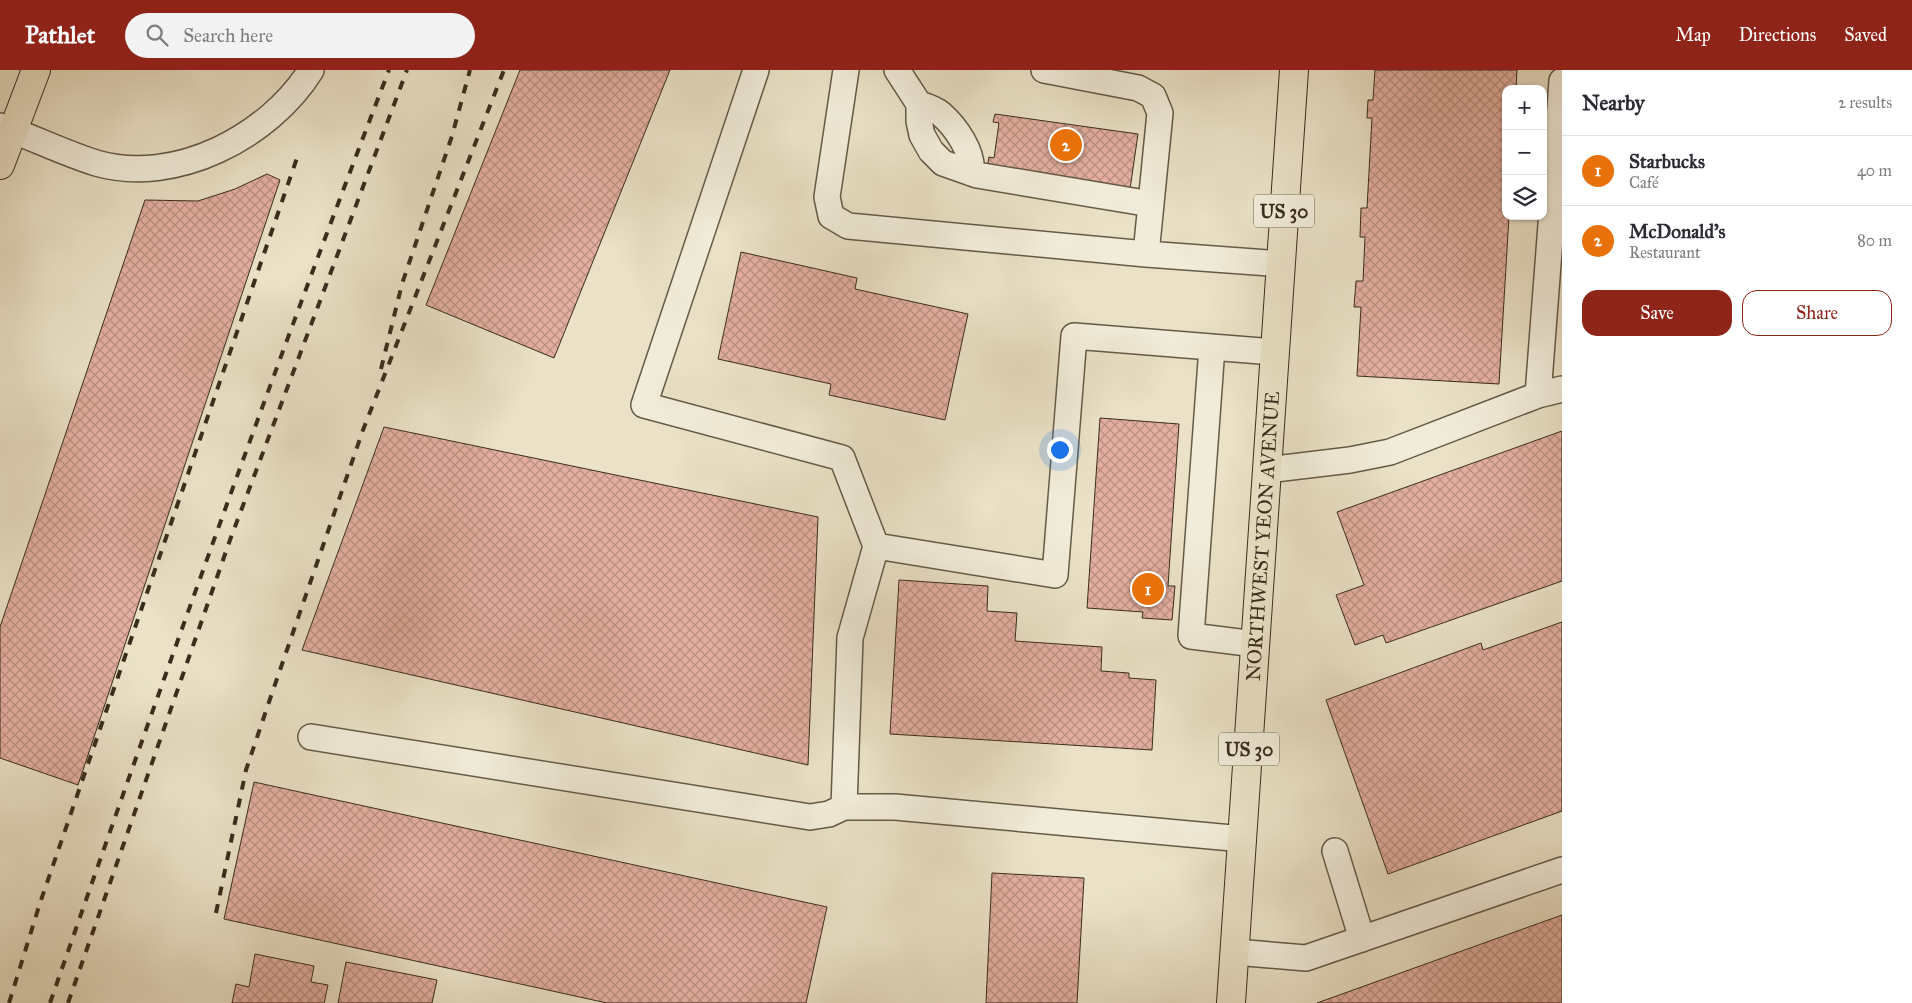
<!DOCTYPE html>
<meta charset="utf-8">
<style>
body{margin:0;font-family:"IM FELL Great Primer",serif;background:#f2f2f3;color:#2b2b33}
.controls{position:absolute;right:15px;top:15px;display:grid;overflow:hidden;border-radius:10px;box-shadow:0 1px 4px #0004}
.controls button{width:45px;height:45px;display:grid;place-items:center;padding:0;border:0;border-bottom:1px solid #e1e1e2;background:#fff;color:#2b2b33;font:25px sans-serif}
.you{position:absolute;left:1059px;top:379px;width:18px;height:18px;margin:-12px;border:4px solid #fff;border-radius:50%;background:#1a73e8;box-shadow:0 0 0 8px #1a73e833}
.badge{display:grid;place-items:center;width:32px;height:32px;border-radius:50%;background:#8f2418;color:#fff;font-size:16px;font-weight:700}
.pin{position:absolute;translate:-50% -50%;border:2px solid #fff;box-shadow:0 1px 5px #0006}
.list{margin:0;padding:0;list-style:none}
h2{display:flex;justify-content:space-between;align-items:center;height:65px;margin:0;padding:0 20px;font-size:21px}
h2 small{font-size:16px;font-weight:400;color:#7c7c81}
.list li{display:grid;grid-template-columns:32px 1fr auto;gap:15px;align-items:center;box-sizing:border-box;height:70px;padding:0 20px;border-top:1px solid #e1e1e2}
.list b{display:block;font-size:19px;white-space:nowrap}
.list p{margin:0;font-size:16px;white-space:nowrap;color:#7c7c81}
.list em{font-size:16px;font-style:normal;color:#7c7c81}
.actions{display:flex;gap:10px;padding:15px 20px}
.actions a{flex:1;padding:11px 0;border:1px solid #8f2418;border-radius:15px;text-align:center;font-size:18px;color:#8f2418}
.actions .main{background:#8f2418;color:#fff}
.icon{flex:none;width:28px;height:28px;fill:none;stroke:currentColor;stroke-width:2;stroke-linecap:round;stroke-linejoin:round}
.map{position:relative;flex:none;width:1562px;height:933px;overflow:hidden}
header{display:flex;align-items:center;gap:30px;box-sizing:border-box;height:70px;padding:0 25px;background:#8f2418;color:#fff}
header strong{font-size:24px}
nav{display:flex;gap:28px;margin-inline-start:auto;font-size:18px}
.search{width:350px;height:45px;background:#f2f2f3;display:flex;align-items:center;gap:12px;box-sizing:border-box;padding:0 18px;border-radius:28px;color:#7c7c81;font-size:19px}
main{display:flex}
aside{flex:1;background:#fff}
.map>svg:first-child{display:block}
.building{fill:url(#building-cross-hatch);stroke:#392d1d}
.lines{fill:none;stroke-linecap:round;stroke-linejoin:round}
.minor-casing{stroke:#655a47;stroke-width:28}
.major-casing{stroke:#392d1d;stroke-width:30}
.highway-casing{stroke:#392d1d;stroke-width:30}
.minor{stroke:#f1ecda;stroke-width:25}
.major{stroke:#eae1c6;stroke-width:28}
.highway{stroke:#eae1c6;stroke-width:28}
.rail{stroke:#392d1d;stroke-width:4;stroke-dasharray:9 9;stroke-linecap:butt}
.labels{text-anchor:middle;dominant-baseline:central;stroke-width:4;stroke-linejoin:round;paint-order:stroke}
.shield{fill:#f1ecda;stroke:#706656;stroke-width:1}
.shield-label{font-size:19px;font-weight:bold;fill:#392d1d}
.street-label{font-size:20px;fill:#392d1d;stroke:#f1ecda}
</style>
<header>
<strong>Pathlet</strong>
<div class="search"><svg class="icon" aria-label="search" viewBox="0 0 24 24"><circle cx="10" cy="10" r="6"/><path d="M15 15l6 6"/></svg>Search here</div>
<nav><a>Map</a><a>Directions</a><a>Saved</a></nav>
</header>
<main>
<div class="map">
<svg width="1562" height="933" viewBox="0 0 1562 933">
<defs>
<pattern id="building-cross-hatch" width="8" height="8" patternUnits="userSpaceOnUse" patternTransform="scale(1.25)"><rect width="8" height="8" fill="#e4afa0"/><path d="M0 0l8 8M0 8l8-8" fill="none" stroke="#ba8f82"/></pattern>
</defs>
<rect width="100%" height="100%" fill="#eae1c6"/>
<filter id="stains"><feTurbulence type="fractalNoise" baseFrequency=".004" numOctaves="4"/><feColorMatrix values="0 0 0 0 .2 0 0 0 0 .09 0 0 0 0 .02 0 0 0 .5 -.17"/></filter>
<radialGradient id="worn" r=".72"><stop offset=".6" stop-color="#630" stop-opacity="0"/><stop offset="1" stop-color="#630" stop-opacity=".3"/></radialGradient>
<!-- building -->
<path class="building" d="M 520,0 L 670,0 L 554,288 L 426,235 Z
M 1375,0 L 1517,0 L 1516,19 L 1506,19 L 1506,146 L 1509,146 L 1499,314 L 1357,306 L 1361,237 L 1354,237 L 1356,211 L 1363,211 L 1365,167 L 1360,167 L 1361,138 L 1367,138 L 1372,48 L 1367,48 L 1368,30 L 1373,30 Z
M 995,44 L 1138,64 L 1130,119 L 986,103 L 989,87 L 994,88 L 999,53 L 993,52 Z
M 267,104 L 280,110 L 78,715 L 0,688 L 0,557 L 145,130 L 198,131 L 235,119 Z
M 741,182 L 857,208 L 855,219 L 968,244 L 945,350 L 829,325 L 831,314 L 718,289 Z
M 1100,348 L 1179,354 L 1168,516 L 1175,516 L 1172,550 L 1142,548 L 1143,542 L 1087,538 Z
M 384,357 L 818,447 L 808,695 L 302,580 Z
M 1562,361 L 1562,511 L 1386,573 L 1383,565 L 1355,575 L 1336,525 L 1364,515 L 1337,442 Z
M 899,510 L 988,516 L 987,541 L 1017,543 L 1015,571 L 1102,577 L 1101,601 L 1129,603 L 1129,608 L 1156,610 L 1152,680 L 890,664 Z
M 1562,552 L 1562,741 L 1388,804 L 1326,630 L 1481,573 L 1483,580 Z
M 254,712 L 827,837 L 806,933 L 607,933 L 224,849 Z
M 992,803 L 1084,808 L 1077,933 L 986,933 Z
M 1562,845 L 1562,933 L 1317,933 Z
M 255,884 L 314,896 L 311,912 L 328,915 L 324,933 L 232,933 L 236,914 L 249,917 Z
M 346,892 L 437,910 L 432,933 L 338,933 Z"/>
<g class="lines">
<!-- minor casing -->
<g class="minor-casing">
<path id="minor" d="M 756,0 L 644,335 L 842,388 L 876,476 L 850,568 L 844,737
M 846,0 L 827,127 L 831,146 L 848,156 L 1146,184 L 1281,194
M 897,0 L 919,34 L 919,51 L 922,65 L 931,81 L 943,93 L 977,105 L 1151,134
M 1044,0 L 1138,18 L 1153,26 L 1160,43 L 1146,184
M 919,34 C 926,36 935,39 941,44 C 956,57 974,83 971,103
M 0,56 C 32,67 64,83 96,93 C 175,116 269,67 311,0
M 1212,277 L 1191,566 L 1255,574
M 1538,325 L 1562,11
M 1267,400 L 1350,390 L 1390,382 L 1538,325 L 1562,319
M 876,476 L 1055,505 L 1074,266 L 1274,282
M 311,667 L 810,747 L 829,744 L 844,737 L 895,737 L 1243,769
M 1335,781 L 1362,869
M 1235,882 L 1306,888 L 1562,800"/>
</g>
<!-- major casing -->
<g class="major-casing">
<path id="major" d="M 0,95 L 36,0"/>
</g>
<!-- highway casing -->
<g class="highway-casing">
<g id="highway">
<path id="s1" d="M 1231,933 L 1294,0"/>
</g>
</g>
<!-- minor -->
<use href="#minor" class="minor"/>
<!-- major -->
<use href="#major" class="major"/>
<!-- highway -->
<use href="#highway" class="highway"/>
<!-- rail -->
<path class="rail" d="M 381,299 L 402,214 L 452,66 L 470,0
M 216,843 L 246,700 L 270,629 L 363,360 L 504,0
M 9,933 L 40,833 L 297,88
M 50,933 C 159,620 270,309 389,0
M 68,933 L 230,470 L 407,0"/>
</g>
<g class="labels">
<!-- shield labels -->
<g class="shield">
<rect x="1254" y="124.5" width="60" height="33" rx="4"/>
<rect x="1219" y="662.5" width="60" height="33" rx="4"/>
</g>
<g class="shield-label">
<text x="1284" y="141">US 30</text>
<text x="1249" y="679">US 30</text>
</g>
<!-- street labels -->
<g class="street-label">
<text stroke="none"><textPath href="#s1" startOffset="468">NORTHWEST YEON AVENUE</textPath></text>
</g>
</g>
<rect width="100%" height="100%" filter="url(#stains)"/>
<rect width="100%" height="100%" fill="url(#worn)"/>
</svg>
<div class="controls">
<button>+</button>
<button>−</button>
<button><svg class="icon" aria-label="layers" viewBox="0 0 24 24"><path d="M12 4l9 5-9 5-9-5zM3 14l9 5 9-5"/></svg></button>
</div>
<div class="you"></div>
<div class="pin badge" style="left:1148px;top:519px;background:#e8710a">1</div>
<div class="pin badge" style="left:1066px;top:75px;background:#e8710a">2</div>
</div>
<aside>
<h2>Nearby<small>2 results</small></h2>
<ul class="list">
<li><span class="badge" style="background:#e8710a">1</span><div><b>Starbucks</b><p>Café</p></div><em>40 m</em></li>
<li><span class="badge" style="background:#e8710a">2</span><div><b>McDonald's</b><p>Restaurant</p></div><em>80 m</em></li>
</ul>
<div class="actions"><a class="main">Save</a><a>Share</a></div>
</aside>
</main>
